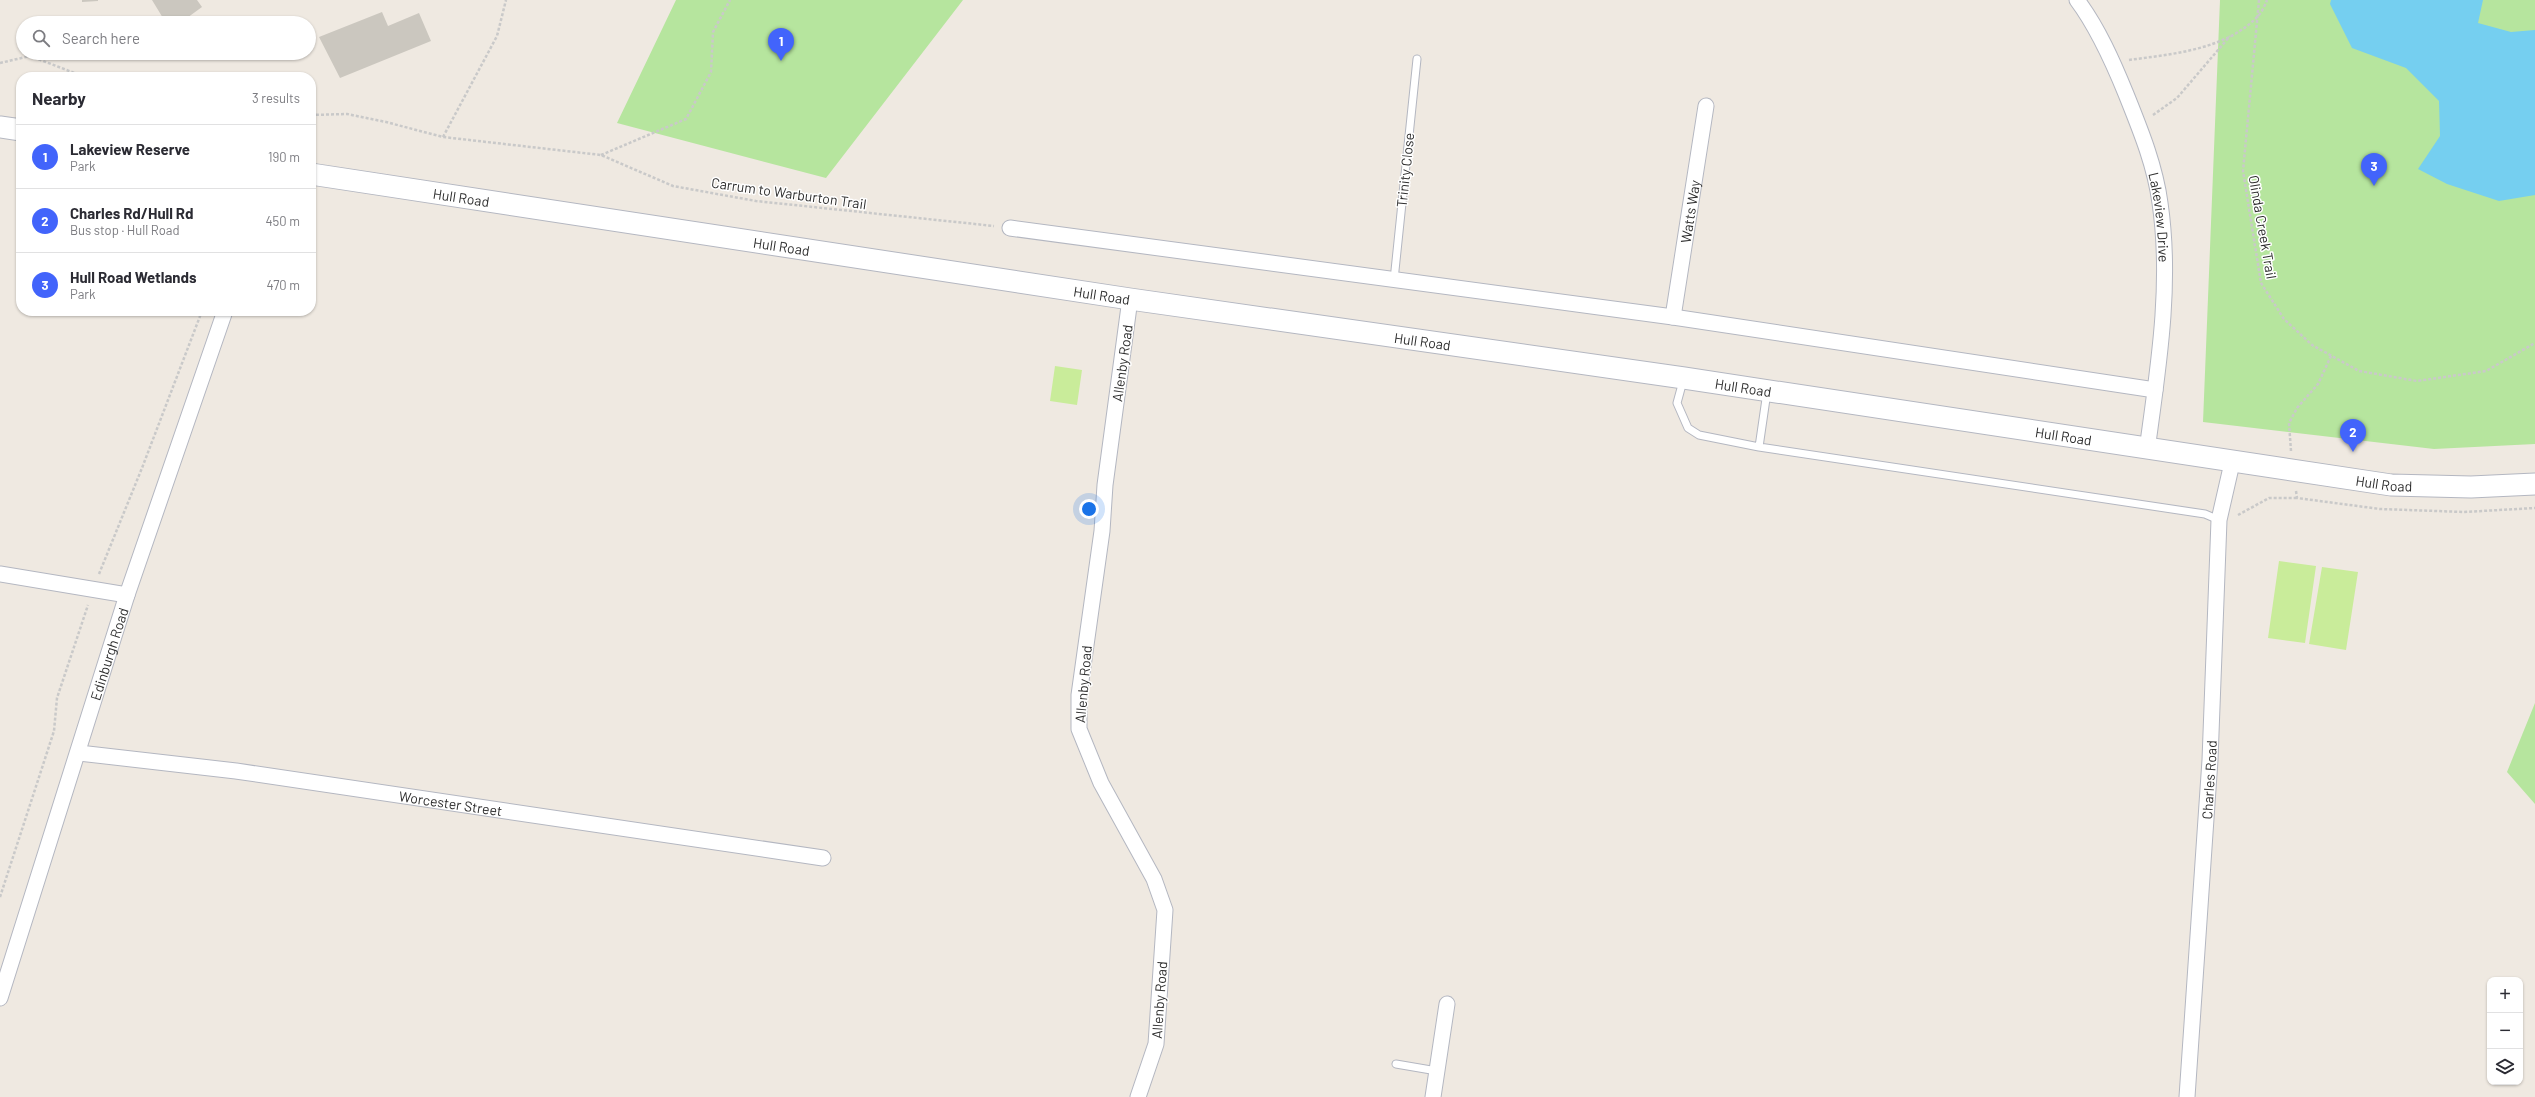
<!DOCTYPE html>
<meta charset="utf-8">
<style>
body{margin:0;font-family:Barlow,sans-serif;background:#f7f7f7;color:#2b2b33}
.controls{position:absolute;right:12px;bottom:12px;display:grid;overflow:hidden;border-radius:8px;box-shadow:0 1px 3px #0004}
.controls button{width:36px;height:36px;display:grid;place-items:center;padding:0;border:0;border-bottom:1px solid #e1e1e2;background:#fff;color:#2b2b33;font:20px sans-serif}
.you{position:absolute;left:1089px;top:509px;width:14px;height:14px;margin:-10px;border:3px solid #fff;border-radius:50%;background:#1a73e8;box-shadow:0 0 0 6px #1a73e833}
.badge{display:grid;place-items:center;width:26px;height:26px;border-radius:50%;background:#4264fb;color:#fff;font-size:13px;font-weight:700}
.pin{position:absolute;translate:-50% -33px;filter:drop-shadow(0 1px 2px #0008)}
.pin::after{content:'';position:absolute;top:21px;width:14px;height:12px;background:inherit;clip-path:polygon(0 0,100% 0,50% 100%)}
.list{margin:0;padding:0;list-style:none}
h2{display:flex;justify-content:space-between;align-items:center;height:52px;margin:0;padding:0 16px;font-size:17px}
h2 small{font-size:13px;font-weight:400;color:#7c7c81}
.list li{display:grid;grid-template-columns:26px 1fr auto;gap:12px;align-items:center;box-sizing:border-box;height:64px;padding:0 16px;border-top:1px solid #e1e1e2}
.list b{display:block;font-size:15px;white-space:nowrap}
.list p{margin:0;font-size:13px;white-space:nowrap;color:#7c7c81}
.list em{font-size:13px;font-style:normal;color:#7c7c81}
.icon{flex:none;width:22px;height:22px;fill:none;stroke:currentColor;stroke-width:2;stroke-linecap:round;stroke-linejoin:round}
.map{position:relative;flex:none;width:2535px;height:1097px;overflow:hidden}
.search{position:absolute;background:#fff;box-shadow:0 1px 3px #0004;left:16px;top:16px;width:300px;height:44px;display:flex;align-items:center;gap:10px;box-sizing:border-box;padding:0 14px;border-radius:22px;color:#7c7c81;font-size:15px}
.panel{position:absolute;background:#fff;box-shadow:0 1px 3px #0004;left:16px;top:72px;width:300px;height:244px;border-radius:16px}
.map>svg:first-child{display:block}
.green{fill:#b6e59e}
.pitch{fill:#c9ec9a}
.water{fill:#75cff0}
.building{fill:#cbc7bf}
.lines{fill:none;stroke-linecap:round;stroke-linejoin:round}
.lane-casing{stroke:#b4b7c1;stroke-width:9}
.street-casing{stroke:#b4b7c1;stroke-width:17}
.secondary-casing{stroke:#b4b7c1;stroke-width:23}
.path{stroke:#c9c9c9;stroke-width:2.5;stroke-dasharray:3 2;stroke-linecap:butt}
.lane{stroke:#fff;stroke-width:7}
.street{stroke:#fff;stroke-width:15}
.secondary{stroke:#fff;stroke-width:21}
.labels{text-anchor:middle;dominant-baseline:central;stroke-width:3;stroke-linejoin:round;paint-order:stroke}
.street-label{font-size:14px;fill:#2e2e2e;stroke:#fff}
</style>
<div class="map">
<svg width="2535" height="1097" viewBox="0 0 2535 1097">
<rect width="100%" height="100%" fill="#efe9e1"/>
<!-- green -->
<path class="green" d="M 676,0 L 963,0 L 826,178 L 617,123 Z
M 2220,0 L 2535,0 L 2535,444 L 2434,449 L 2203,422 Z
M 2535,703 L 2535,804 L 2507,772 Z"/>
<!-- pitch -->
<path class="pitch" d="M 1055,366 L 1082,370 L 1077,405 L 1050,401 Z
M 2279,561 L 2316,566 L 2305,643 L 2268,638 Z
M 2322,567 L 2358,572 L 2346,650 L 2309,644 Z"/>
<!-- water -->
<path class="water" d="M 2331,0 L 2483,0 L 2478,23 L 2511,32 L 2535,30 L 2535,195 L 2499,201 L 2447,184 L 2418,169 L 2440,136 L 2439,101 L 2406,68 L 2352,48 L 2330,4 Z"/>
<!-- building -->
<path class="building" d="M 82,0 L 98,0 L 98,1 L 82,2 Z
M 152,0 L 197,0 L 202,7 L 180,23 L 166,23 Z
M 382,12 L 388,26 L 419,13 L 431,41 L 340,78 L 319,37 Z"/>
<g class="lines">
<!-- lane casing -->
<g class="lane-casing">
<path id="lane" d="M 1394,280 L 1417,59
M 1683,381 L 1677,403 L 1688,428 L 1699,435 L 1759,447 L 2205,514 L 2219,520
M 1759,447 L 1767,392
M 1396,1064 L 1437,1071"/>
</g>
<!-- street casing -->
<g class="street-casing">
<g id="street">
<path id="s1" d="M 2077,0 C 2098,28 2113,62 2126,94 C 2140,129 2155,165 2160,203 C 2172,285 2158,369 2147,450"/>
<path d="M 1010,228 L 1673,317 L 2155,390"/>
<path d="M 1130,299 L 1105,485 L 1102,531 L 1079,695 L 1079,729 L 1101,783 L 1154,879 L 1165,910 L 1156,1044 L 1138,1097"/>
<path id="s2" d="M 1673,317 L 1706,106"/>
<path d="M 0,574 L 127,595"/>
<path id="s3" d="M 79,753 L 236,771 L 823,858"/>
<path id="s4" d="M 0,998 L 127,595 L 225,311"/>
<path d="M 1433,1097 L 1447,1004"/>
<path id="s5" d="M 2187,1097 L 2210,760 L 2219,520 L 2232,463"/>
</g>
</g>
<!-- secondary casing -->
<g class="secondary-casing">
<g id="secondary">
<path d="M 0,127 L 21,130"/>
<path id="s6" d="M 311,174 L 1130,299 L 1684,378 L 2391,485 L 2471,487 L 2535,484"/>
</g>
</g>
<!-- path -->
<path class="path" d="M 2259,0 L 2243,171 L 2261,283 L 2284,319 L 2312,345 L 2359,371 L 2417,381 L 2486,371 L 2535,343
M 2129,60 C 2172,54 2226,50 2258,16 C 2262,12 2265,5 2267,0
M 0,63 L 30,56 L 85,77
M 311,115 L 347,114 L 386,122 L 443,137 L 601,155 L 673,186 L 756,201 L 994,226
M 2153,115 L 2177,98 L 2230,36
M 443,137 L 497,36 L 506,0
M 601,155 L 686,119 L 711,72 L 713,32 L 730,0
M 2291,451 L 2289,423 L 2297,408 L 2318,384 L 2331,356
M 2296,491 L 2297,498 L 2380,509 L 2464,512 L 2535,508
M 2238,515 L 2269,498 L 2297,498
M 99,574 L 142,468 L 202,311
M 0,897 L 54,731 L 57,698 L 88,605"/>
<!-- lane -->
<use href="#lane" class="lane"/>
<!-- street -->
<use href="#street" class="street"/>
<!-- secondary -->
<use href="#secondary" class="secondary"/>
</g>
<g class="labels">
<!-- street labels -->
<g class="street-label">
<text transform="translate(1405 170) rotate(-84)">Trinity Close</text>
<text transform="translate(789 193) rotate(8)">Carrum to Warburton Trail</text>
<text stroke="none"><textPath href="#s6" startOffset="152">Hull Road</textPath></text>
<text stroke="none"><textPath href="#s2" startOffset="107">Watts Way</textPath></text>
<text stroke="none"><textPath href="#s1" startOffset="235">Lakeview Drive</textPath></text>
<text transform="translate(2263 227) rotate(80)">Olinda Creek Trail</text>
<text stroke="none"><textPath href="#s6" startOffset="476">Hull Road</textPath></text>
<text stroke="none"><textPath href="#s6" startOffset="800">Hull Road</textPath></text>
<text stroke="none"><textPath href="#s6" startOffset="1124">Hull Road</textPath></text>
<text transform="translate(1122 363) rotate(-82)">Allenby Road</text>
<text stroke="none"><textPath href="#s6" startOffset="1448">Hull Road</textPath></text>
<text stroke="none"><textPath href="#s6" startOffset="1772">Hull Road</textPath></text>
<text stroke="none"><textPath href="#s6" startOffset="2096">Hull Road</textPath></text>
<text stroke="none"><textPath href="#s4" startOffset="361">Edinburgh Road</textPath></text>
<text transform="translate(1083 684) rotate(-85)">Allenby Road</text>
<text stroke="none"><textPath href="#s5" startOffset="318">Charles Road</textPath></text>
<text stroke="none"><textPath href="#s3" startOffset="375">Worcester Street</textPath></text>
<text transform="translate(1159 1000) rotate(-86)">Allenby Road</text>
</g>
</g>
</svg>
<div class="controls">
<button>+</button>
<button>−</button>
<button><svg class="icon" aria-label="layers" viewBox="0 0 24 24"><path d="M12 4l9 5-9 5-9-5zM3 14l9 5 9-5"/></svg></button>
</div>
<div class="you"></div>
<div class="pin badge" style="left:781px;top:61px">1</div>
<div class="pin badge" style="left:2353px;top:452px">2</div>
<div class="pin badge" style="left:2374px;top:186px">3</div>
<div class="search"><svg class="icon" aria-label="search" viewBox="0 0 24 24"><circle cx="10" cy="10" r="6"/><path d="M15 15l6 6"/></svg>Search here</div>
<section class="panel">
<h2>Nearby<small>3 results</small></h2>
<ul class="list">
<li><span class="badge">1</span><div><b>Lakeview Reserve</b><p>Park</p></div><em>190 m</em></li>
<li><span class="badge">2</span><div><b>Charles Rd/Hull Rd</b><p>Bus stop · Hull Road</p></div><em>450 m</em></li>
<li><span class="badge">3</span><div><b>Hull Road Wetlands</b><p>Park</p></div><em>470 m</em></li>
</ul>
</section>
</div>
